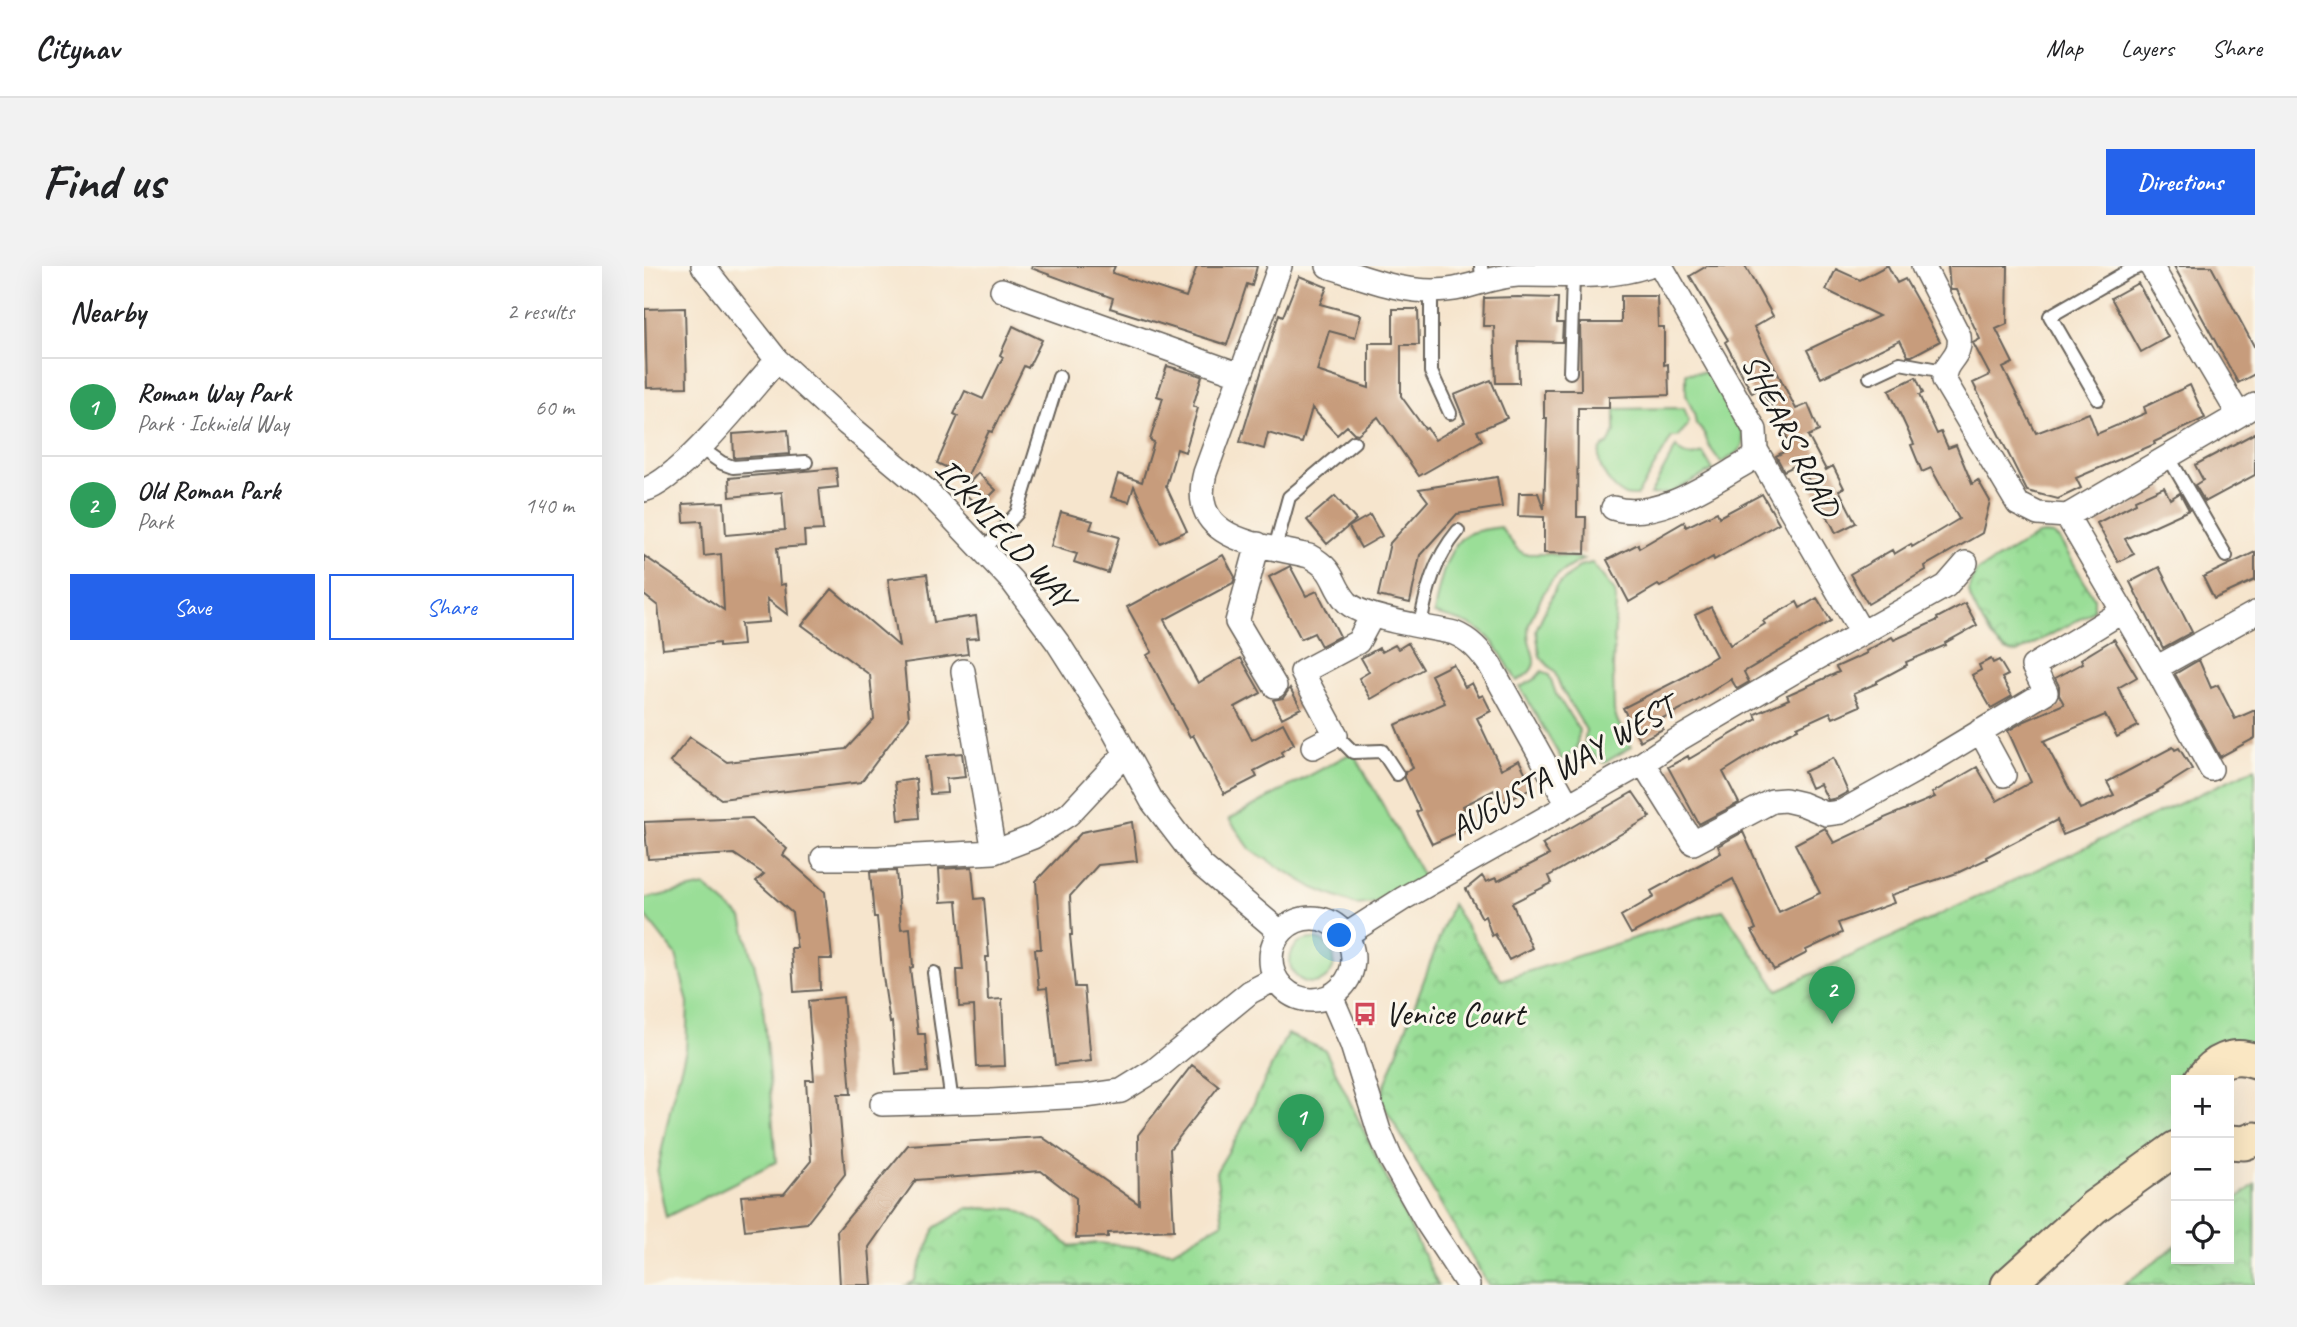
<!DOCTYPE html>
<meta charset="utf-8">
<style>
body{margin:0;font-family:Caveat,sans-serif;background:#f2f2f2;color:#202124}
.controls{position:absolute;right:21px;bottom:21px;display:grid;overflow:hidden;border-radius:0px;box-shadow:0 7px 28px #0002}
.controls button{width:63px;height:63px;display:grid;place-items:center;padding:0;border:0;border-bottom:2px solid #e0e0e0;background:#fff;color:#202124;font:35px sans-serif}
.you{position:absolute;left:696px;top:670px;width:24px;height:24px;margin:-18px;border:5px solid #fff;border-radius:50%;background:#1a73e8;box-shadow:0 0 0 10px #1a73e833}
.badge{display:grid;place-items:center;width:46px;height:46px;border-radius:50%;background:#2563eb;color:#fff;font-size:23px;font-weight:700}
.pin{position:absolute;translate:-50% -58px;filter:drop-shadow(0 2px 4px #0008)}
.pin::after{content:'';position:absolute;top:37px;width:24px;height:21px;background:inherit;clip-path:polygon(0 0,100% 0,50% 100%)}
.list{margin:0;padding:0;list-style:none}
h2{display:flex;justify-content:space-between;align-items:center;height:91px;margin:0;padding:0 28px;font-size:30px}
h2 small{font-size:23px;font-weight:400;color:#757577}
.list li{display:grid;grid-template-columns:46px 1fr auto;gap:21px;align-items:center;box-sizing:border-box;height:98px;padding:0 28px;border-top:2px solid #e0e0e0}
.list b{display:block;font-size:26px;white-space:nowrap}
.list p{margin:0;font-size:23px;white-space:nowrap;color:#757577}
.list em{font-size:23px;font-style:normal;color:#757577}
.actions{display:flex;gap:14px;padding:21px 28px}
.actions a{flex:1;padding:16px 0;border:2px solid #2563eb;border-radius:0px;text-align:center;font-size:24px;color:#2563eb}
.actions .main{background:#2563eb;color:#fff}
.icon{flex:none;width:38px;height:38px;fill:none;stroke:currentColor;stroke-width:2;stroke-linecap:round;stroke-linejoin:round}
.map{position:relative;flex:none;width:1611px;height:1019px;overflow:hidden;border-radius:0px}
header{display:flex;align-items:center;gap:42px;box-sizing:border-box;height:98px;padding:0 35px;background:#fff;border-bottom:2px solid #e0e0e0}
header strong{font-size:33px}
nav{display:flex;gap:38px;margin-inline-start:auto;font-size:24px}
.intro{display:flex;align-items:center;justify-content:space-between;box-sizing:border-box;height:168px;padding:0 42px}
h1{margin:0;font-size:49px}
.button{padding:18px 32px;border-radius:0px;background:#2563eb;color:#fff;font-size:24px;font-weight:700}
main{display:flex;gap:42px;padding:0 42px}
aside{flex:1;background:#fff;border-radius:0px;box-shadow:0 7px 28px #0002}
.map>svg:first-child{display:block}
.grass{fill:#9ade97;stroke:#5b7d5a;stroke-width:2}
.park{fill:url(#park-crowns);stroke:#5b7d5a;stroke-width:2}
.building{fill:#c79c7b}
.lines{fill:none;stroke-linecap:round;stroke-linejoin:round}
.lane-casing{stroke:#68625a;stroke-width:16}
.street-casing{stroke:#68625a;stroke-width:26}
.secondary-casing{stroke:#68625a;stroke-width:37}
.lane{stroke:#fff;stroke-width:12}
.street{stroke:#fff;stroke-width:23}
.secondary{stroke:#fae7c3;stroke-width:33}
.labels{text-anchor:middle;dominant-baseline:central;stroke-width:6;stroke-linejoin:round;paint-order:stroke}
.street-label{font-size:33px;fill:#1c1c1c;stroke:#fbf7ec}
.poi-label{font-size:33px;fill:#1c1c1c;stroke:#fbf7ec;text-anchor:start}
</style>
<header>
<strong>Citynav</strong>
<nav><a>Map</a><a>Layers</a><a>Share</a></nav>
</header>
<div class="intro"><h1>Find us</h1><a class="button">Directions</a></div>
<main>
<aside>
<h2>Nearby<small>2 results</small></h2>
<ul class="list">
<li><span class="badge" style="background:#2e9e5b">1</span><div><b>Roman Way Park</b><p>Park · Icknield Way</p></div><em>60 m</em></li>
<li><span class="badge" style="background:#2e9e5b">2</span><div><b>Old Roman Park</b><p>Park</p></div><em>140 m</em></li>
</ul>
<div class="actions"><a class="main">Save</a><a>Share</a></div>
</aside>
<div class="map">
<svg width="1611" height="1019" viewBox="0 0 1611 1019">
<defs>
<pattern id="park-crowns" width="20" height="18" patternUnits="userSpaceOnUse" patternTransform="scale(1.75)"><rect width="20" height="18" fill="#9ade97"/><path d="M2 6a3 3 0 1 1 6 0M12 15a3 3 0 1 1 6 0" fill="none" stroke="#84be82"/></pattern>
</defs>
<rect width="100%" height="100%" fill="#fbf7ec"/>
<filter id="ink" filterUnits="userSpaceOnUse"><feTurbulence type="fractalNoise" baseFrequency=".0143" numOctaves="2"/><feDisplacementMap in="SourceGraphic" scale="14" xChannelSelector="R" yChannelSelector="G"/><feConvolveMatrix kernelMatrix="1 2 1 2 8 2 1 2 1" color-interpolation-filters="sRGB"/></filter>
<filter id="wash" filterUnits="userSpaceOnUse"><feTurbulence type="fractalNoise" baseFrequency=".00686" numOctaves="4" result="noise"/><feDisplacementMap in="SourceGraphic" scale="28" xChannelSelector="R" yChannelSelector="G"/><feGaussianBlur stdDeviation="1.57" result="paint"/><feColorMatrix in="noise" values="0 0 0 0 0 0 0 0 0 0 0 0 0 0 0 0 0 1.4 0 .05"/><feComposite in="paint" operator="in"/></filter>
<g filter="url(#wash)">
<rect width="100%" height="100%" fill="#f6e5cd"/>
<!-- grass -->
<path class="grass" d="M 1066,106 C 1075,122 1105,163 1098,180 C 1094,188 1084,193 1077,197 L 1065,180 L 1060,167 L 1052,158 L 1050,147 L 1042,129 L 1042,107 Z
M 1040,142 L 1044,153 L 1044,159 L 1033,171 L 1028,171 L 993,230 C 988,230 985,230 981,229 C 965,223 942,186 964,178 L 971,165 L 971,143 Z
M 1032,181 C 1039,191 1048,192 1059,187 L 1069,204 L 1026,227 L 1006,229 Z
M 856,261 L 874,284 L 881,288 L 906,288 L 940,293 C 915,305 906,313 894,338 C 891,344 887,352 885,358 C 879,386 907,396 873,415 C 845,368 845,361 790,348 C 793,327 802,278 824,268 C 833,264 846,263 856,261 Z
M 948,297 L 971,326 L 972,335 L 969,402 L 970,445 L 974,456 L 987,481 L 960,497 L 940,482 L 942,464 L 917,422 L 911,407 L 896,390 L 892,364 L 912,321 L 936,300 Z
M 898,405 L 905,409 L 912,428 L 935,464 L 932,485 L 918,494 L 876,421 L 890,414 Z
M 709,486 L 780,612 L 731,637 L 712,639 L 670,622 L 607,584 L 585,553 Z
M 60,620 L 98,652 L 118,728 L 132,896 L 22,951 L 13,907 L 29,830 L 42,784 L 44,737 L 32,689 L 0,648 L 0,633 Z
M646 695a22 22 0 1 1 44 0a22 22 0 1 1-44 0Z"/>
<!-- park -->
<path class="park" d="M 1401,268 L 1409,269 L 1416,274 L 1450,332 L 1450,343 L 1445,348 L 1373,387 C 1366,386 1359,384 1354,378 C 1345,370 1326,336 1325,325 C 1325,317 1329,310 1333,305 L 1394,269 Z
M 1611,502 L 1611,792 L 1558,814 L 1532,814 L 1532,869 L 1350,1019 L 844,1019 L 736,833 L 808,638 L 857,714 L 1079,644 L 1134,724 Z
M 643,768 L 681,784 L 794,1019 L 263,1019 L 270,1015 L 291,962 L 324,942 L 371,943 L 400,958 L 426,980 L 454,977 L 528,985 L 579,956 L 572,906 L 596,866 Z
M 1611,918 L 1611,1019 L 1480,1019 L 1532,979 L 1532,993 L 1585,993 L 1585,939 Z"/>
<g id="blocks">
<!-- building -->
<path class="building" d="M 388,0 L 471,0 L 468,7 L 542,31 L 553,0 L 613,0 L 608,20 L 603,18 L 583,79 L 466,42 L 469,32 L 387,2 Z
M 1063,0 L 1101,0 L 1129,50 L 1110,61 L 1152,143 L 1164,138 L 1175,165 L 1164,170 L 1182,204 L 1189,200 L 1200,222 L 1195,224 L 1212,257 L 1192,267 L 1156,197 L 1140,205 L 1132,190 L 1147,182 L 1129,138 L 1126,140 L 1116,122 L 1108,127 L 1081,76 L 1084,74 L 1046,10 Z
M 1242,0 L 1244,0 L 1253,17 L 1261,13 L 1296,75 L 1268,90 L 1264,90 L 1256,74 L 1177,112 L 1163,84 L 1235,50 L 1182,24 L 1192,3 L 1216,14 Z
M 1304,0 L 1364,0 L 1363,58 L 1352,63 L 1369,97 L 1359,102 L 1392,167 L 1445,147 L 1453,168 L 1502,147 L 1500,141 L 1546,119 L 1561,152 L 1510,176 L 1511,178 L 1432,212 L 1437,222 L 1414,233 L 1383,225 L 1329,117 L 1346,109 L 1329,77 L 1336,73 L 1313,24 L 1307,24 L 1306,22 Z
M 1530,0 L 1567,0 L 1611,82 L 1611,108 L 1594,117 Z
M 655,10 L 683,21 L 676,38 L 717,49 L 711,72 L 685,65 L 673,105 L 725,122 L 725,77 L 749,77 L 749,43 L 774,43 L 775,79 L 757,79 L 757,130 L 781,163 L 783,162 L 791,174 L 821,156 L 810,129 L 847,114 L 863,152 L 833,165 L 838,174 L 775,210 L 734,151 L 714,168 L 710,167 L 703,160 L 693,169 L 668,142 L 658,177 L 624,167 L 620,183 L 596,176 L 635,48 L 639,50 Z
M 1494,17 L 1524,71 L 1497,86 L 1467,32 Z
M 977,30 L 1013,30 L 1014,61 L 1020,61 L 1020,99 L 1024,98 L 1025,129 L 965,131 L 965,142 L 934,142 L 933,251 L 942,251 L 941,288 L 900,287 L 900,251 L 874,250 L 875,227 L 894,227 L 900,243 L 903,152 L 900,152 L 900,124 L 937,124 L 936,57 L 977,57 Z
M 874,31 L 914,32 L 913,57 L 919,57 L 918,76 L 874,75 L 875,117 L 852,117 L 850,60 L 839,60 L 840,32 Z
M 41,42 L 43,121 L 3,122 L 1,43 Z
M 369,60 L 398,74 L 384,102 L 380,100 L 348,166 L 345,165 L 323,211 L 293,197 L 314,150 L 310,148 L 321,125 L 339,133 L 359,91 L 356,89 Z
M 523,100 L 558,110 L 549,140 L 554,142 L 541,186 L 533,183 L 522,220 L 543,265 L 516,277 L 490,220 L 485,236 L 467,231 L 474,208 L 498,216 L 510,176 L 506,174 L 519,132 L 513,130 Z
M 1272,111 L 1279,127 L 1275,129 L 1293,168 L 1297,166 L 1304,182 L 1312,179 L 1328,218 L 1334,214 L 1346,235 L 1338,267 L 1281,300 L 1282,304 L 1224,338 L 1206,308 L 1248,284 L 1250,288 L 1267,278 L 1268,281 L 1315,253 L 1287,202 L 1278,206 L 1267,179 L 1270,178 L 1245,124 Z
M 144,164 L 146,188 L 90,192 L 89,168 Z
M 1611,167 L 1611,209 L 1561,236 L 1551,219 L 1559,214 L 1551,199 Z
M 192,202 L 194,221 L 175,223 L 179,264 L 160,265 L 161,280 L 133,282 L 136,319 L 141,318 L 144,349 L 123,333 L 125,356 L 97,358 L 99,379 L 75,381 L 75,377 L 19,383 L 14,340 L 0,329 L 0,290 L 80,344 L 77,288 L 60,290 L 58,255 L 40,256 L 39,238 L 80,236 L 82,269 L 141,264 L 138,226 L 86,231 L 85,212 Z
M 334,207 L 352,224 L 335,241 L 318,225 Z
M 853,211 L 858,241 L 813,248 L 776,289 L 766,337 L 734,330 L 746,277 L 784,235 L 775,223 Z
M 1520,221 L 1526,233 L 1536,227 L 1545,244 L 1481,273 L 1490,288 L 1474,296 L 1453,257 L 1492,237 L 1491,234 Z
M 1118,228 L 1135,257 L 1070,294 L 1069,291 L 1016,321 L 1014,319 L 985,336 L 963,294 L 994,278 L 995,282 L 1040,256 L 1042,261 L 1073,246 L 1075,251 Z
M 691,230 L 712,254 L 683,278 L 663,254 Z
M 417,246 L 449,255 L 446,263 L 475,271 L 464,307 L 430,296 L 433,288 L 407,280 Z
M 726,249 L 738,270 L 717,282 L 705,261 Z
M 1611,286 L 1611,314 L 1570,333 L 1559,311 Z
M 579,289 L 591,311 L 589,317 L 520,354 L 554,417 L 597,392 L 617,427 L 591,441 L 608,474 L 639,457 L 650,478 L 637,486 L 639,490 L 610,505 L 613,511 L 580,528 L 549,469 L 546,471 L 503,389 L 508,386 L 483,341 Z
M 646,300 L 662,330 L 673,325 L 696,370 L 677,380 L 670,367 L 657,373 L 625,311 Z
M 1515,301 L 1548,366 L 1519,382 L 1486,316 Z
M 283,308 L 290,356 L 332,350 L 335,372 L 322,373 L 324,388 L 260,397 L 265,452 L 217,516 L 77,533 L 26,496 L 46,471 L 83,496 L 202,483 L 230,453 L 226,409 L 158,359 L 188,323 L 255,380 L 244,313 Z
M 1173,332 L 1187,355 L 1100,406 L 1105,416 L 1093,423 L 1087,413 L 1051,436 L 1015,454 L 1019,463 L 996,475 L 979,442 L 1044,409 L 1043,408 L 1072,390 L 1051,349 L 1067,341 L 1086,379 L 1121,358 L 1119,355 L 1153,336 L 1156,342 Z
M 1321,337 L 1333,359 L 1301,377 L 1302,379 L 1262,396 L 1263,399 L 1233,415 L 1233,417 L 1210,427 L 1216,440 L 1189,452 L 1186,446 L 1153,461 L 1154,463 L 1130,474 L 1079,506 L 1095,537 L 1055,558 L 1024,501 L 1044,490 L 1045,493 L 1113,453 L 1111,448 L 1145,433 L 1143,429 L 1195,406 L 1192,401 L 1223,387 L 1222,385 L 1248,371 L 1250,374 L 1294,354 L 1293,352 Z
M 1470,373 L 1493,411 L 1474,422 L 1494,460 L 1473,471 L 1461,449 L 1400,475 L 1436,543 L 1470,529 L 1463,516 L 1529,481 L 1531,484 L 1535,482 L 1548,503 L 1513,525 L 1514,526 L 1470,548 L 1419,569 L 1413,554 L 1342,591 L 1343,593 L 1313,607 L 1247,629 L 1250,637 L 1194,657 L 1198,667 L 1162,684 L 1163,687 L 1130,704 L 1108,665 L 1112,663 L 1089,613 L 987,668 L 977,650 L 1010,631 L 1007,625 L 1077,587 L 1074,580 L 1099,566 L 1135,646 L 1176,627 L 1151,578 L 1181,562 L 1190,577 L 1239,554 L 1238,553 L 1291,531 L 1288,527 L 1333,501 L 1353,535 L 1387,516 L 1364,465 L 1381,455 L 1420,438 L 1415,429 L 1415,420 L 1411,412 L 1439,397 L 1437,393 Z
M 764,377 L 779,403 L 727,433 L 715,412 L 725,406 L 717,392 L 735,382 L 738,386 L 751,379 L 754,383 Z
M 1347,393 L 1349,397 L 1355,394 L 1364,409 L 1358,412 L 1368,430 L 1347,442 L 1328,409 L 1337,404 L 1335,399 Z
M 1555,394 L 1567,422 L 1574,419 L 1591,453 L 1611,444 L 1611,472 L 1576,491 L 1531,408 Z
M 809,398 L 821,421 L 828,417 L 835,431 L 839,429 L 847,445 L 833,452 L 857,503 L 875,494 L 889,522 L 856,537 L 850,524 L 819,540 L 828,560 L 788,578 L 772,546 L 776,544 L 761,512 L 761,506 L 769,502 L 751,459 L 801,437 L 787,409 Z
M 646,422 L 657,442 L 638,452 L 629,434 L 639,432 Z
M 318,487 L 321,511 L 302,513 L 303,527 L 286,528 L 282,490 Z
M 1189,492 L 1204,526 L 1193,532 L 1184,534 L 1176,518 L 1167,522 L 1160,506 Z
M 272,513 L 275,552 L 255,554 L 251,516 Z
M 989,526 L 1006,551 L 905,610 L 908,617 L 868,637 L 888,682 L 865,694 L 851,668 L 848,670 L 841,650 L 838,652 L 822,623 L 838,610 L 842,616 L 852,612 L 854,615 L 905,589 L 898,578 Z
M 108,552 L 143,583 L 139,589 L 181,626 L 188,693 L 175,693 L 176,724 L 150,726 L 147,682 L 153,682 L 148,647 L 112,615 L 120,608 L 90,588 L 4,593 L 0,556 Z
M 488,556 L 493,595 L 454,599 L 426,630 L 428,669 L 426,669 L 431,721 L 440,721 L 447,795 L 411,799 L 403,722 L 395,723 L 391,683 L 397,683 L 392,615 L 438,566 Z
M 328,601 L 331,633 L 340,632 L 345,691 L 342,691 L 344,734 L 358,733 L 361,800 L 333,801 L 330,740 L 315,741 L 313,704 L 319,704 L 313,635 L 297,636 L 295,603 Z
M 252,605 L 257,663 L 266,662 L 269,701 L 266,702 L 274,768 L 281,768 L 284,806 L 252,809 L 248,756 L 246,757 L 238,704 L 233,651 L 230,651 L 226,606 Z
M 199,731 L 207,828 L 194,828 L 201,908 L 163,957 L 101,964 L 97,930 L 140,928 L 167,895 L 162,814 L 170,814 L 164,735 Z
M 548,799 L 575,820 L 526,883 L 530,964 L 464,967 L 464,971 L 432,972 L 432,932 L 397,905 L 272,914 L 225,981 L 228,1019 L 196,1019 L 193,965 L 264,879 L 398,871 L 495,938 L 494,869 Z"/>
</g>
</g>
<g filter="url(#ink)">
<use href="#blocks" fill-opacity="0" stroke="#68625a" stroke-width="2"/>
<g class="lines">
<!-- lane casing -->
<g class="lane-casing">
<path id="lane" d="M 837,0 L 838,14
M 787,25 L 787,106 L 806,147
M 926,106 L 929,10
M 1226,111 L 1256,97 L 1300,105
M 1454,133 L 1406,50 L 1486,4 L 1497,0
M 55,181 L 78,197 L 89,201 L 162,196
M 1524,190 L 1582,290
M 631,282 L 645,231 L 710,176
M 340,284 L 373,247 L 415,111
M 776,359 C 783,322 790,294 814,265
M 692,469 L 709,486 L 738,485 L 753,508
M 290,707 L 308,837"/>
</g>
<!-- street casing -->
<g class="street-casing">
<path id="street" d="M 59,0 L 133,94 L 203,158 L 282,224 L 368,315 L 414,377 L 468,462 L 508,535 L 557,599 L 636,666
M 636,0 L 561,207 C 543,276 617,278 665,290 C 693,305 686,316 702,335 C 716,353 786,361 810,367 C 827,374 836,385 846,399 L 924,539
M 684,0 C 724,13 767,31 811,23 C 832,19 851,10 874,9 C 917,8 961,14 1003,0
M 1017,0 L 1111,164 L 1112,184 L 1218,367
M 1279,0 L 1315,70 C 1318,93 1300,93 1300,114 L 1374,238 L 1394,248 L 1423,250
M 1507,0 L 1595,149 L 1611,139
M 358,24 L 597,109
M 0,224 C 36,214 106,125 133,94
M 969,242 C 1011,255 1062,220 1098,199 L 1110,192 L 1112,184
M 1423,250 L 1512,402 L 1567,503
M 1423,250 L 1595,149
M 614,278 L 593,356 L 631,420
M 1512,402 L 1611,347
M 319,405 L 350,586
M 1336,465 L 1360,509
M 669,481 L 692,469 L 658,406 L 714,376 L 728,350
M 999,497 L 1049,577 L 1128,535 L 1141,534 L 1158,538 L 1182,548 L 1197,546 L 1269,506 L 1402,426 L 1389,400 L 1479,345
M 179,592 L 233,592 L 350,586 L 389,571 L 425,548 L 481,488
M627 693a41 41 0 1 1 82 0a41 41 0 1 1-82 0Z
M 702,669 L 760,632 L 999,497 L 1030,476 L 1168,395 L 1302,320 L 1322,297
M 687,730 L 708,779 L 735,865 L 747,893 L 782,955 L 824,1019
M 238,838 L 347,835 L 441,830 L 477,825 L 511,804 L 606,726 L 631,713"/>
</g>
<!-- secondary casing -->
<g class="secondary-casing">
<path id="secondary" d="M 1557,814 C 1570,796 1588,786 1611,795
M 1585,876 L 1600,877 L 1611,873
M 1364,1019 L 1450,941 L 1532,882"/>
</g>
<!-- lane -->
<use href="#lane" class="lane"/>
<!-- street -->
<use href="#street" class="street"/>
<!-- secondary -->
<use href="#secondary" class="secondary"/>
</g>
</g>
<!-- icons -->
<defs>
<g id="bus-bare" transform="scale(1.89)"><path d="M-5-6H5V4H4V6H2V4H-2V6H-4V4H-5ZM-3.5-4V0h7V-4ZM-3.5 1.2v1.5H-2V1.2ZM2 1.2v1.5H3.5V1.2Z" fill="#d1495b" stroke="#fbf7ec" stroke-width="2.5" paint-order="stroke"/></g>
</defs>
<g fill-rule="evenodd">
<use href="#bus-bare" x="721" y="748"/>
</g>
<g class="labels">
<!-- street labels -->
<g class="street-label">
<text transform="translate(1147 169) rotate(63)">SHEARS ROAD</text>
<text transform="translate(361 267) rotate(48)">ICKNIELD WAY</text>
<text transform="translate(918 502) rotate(-30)">AUGUSTA WAY WEST</text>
</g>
<!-- poi labels -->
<g class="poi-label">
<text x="741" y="748">Venice Court</text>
</g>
</g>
</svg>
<div class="controls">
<button>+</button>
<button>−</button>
<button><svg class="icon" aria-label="locate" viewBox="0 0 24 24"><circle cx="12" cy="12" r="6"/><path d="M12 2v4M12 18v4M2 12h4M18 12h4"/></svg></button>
</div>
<div class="you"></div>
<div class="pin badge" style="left:657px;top:886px;background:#2e9e5b">1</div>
<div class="pin badge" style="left:1188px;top:758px;background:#2e9e5b">2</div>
</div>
</main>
